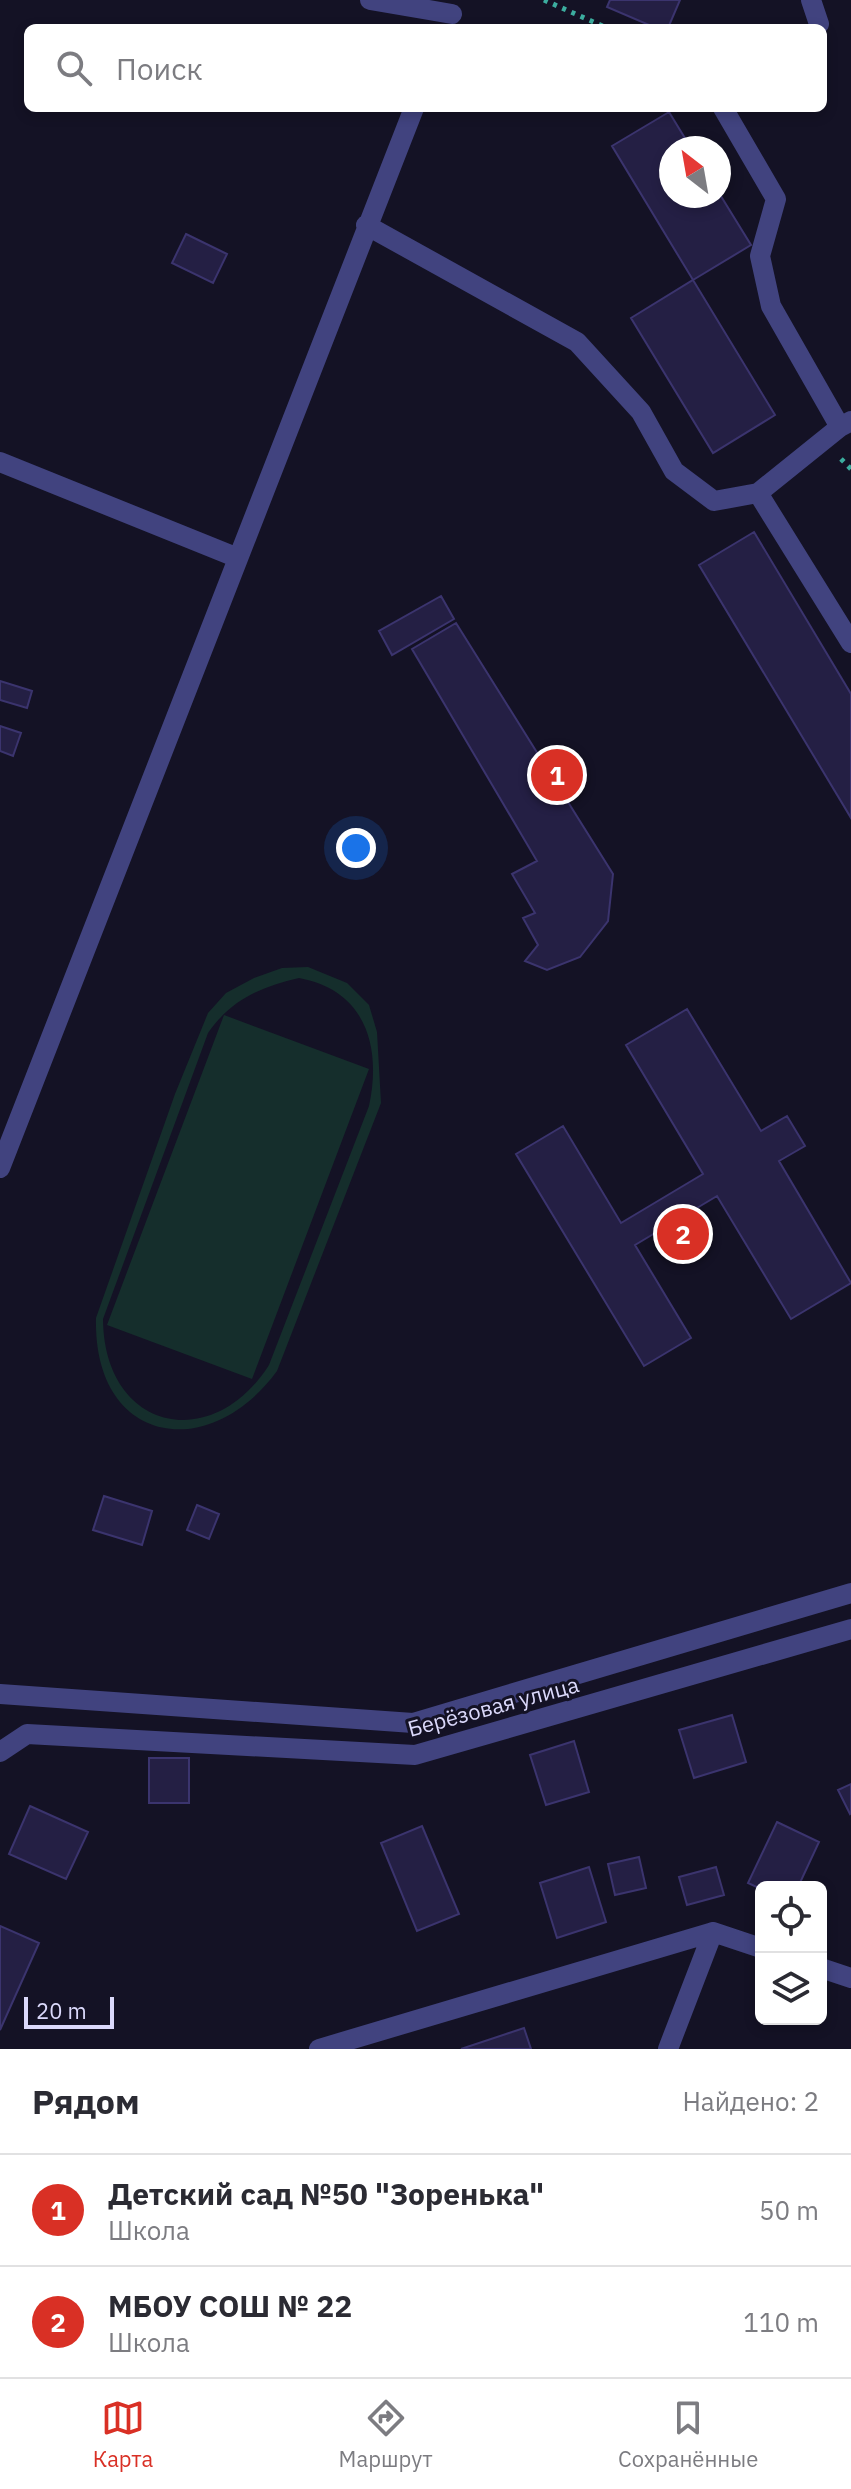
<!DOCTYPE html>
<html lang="ru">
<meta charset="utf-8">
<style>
body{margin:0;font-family:"IBM Plex Sans",sans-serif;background:#f7f7f7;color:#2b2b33}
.controls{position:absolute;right:24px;bottom:24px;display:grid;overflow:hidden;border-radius:12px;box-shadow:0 4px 12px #0003}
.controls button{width:72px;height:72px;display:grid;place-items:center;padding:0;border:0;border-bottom:2px solid #e1e1e2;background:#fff;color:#2b2b33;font:40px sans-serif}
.compass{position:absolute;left:659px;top:136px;width:72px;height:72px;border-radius:50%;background:#fff;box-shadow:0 4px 12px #0003;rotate:329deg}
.scale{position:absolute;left:24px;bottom:20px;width:90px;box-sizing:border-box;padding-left:8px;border:4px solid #dbd9fb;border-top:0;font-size:22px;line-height:28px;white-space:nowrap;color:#dbd9fb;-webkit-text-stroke:6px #141225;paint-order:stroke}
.you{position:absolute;left:356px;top:848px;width:28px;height:28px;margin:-20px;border:6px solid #fff;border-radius:50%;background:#1a73e8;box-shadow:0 0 0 12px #1a73e833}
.badge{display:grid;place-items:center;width:52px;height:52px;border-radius:50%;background:#d93025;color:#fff;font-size:26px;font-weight:700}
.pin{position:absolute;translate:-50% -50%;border:4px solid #fff;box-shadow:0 2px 8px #0006}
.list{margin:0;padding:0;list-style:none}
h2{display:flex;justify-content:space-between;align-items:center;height:104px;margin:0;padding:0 32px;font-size:34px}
h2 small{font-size:26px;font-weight:400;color:#7c7c81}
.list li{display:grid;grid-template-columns:52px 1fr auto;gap:24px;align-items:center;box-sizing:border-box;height:112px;padding:0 32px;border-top:2px solid #e1e1e2}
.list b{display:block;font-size:30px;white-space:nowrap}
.list p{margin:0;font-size:26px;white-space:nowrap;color:#7c7c81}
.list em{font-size:26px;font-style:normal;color:#7c7c81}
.icon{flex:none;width:44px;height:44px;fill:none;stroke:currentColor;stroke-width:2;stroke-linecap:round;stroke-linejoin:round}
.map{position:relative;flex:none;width:851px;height:2049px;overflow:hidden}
.search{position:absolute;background:#fff;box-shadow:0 4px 12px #0003;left:24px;right:24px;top:24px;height:88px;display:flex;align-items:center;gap:20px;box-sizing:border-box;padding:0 28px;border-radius:12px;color:#7c7c81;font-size:30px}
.sheet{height:328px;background:#fff}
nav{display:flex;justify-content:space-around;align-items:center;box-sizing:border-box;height:112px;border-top:2px solid #e1e1e2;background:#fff;font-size:22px;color:#7c7c81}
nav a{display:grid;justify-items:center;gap:4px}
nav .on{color:#d93025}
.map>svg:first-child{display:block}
.green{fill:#152e2c;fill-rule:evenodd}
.building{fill:#241f44;stroke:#3b346e;stroke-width:2}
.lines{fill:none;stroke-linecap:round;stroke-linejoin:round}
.path{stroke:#3cad9f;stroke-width:5;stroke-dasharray:4 6;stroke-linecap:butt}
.minor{stroke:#41437f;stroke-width:20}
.labels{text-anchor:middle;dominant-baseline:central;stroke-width:6;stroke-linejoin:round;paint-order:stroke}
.street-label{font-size:22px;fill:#dbd9fb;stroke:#141225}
</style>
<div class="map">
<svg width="851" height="2049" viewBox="0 0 851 2049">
<rect width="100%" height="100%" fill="#141225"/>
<!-- green -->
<path class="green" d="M 308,967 L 347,983 L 369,1005 L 377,1032 L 381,1103 L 277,1371 C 208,1465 93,1444 96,1318 L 175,1094 L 208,1013 L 226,993 L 254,978 L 282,968 ZM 299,978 C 365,990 382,1046 369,1106 L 269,1365 C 212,1455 104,1431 103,1319 L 208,1033 C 231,1000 260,987 299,978 Z
M 224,1015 L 369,1069 L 252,1379 L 107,1325 Z"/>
<!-- building -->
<path class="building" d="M 610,0 L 680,0 L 668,28 L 656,28 L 607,7 Z
M 669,112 L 691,148 L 671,148 L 671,196 L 719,193 L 751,245 L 693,280 L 612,146 Z
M 186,234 L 227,254 L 213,283 L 172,263 Z
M 693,280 L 775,415 L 713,453 L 631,318 Z
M 754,532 L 851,694 L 851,818 L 699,565 Z
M 441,596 L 454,619 L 392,655 L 379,631 Z
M 456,623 L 613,874 L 608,921 L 580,957 L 547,970 L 525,961 L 538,945 L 523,918 L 535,913 L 512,874 L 537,861 L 412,649 Z
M 0,681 L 32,691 L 27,708 L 0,700 Z
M 0,726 L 21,733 L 13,756 L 0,751 Z
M 687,1009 L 761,1131 L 787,1116 L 805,1146 L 779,1161 L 851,1283 L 791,1319 L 717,1196 L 635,1245 L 691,1338 L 644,1366 L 516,1154 L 563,1126 L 621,1223 L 703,1174 L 626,1045 Z
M 104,1496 L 152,1511 L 142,1545 L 93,1530 Z
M 197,1505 L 219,1514 L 209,1539 L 187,1530 Z
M 732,1715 L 746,1762 L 694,1778 L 679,1730 Z
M 574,1741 L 589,1792 L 546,1805 L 530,1755 Z
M 149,1758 L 189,1758 L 189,1803 L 149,1803 Z
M 851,1784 L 851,1813 L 850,1814 L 838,1790 Z
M 30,1806 L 88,1832 L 66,1879 L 9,1854 Z
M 777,1822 L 819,1842 L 798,1887 L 761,1889 L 748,1883 Z
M 422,1826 L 459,1914 L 417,1931 L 381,1843 Z
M 639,1857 L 646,1888 L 615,1895 L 608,1864 Z
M 589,1867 L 606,1922 L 557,1938 L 540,1883 Z
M 716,1867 L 724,1895 L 687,1905 L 679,1877 Z
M 0,1926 L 39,1943 L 0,2030 Z
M 524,2028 L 531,2049 L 461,2049 Z"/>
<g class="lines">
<!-- path -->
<path class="path" d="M 544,0 L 607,28
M 841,459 L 851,469"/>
<!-- minor -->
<path class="minor" d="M 370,0 L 452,14
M 811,0 L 819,24
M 723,108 L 776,199 L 760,256 L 771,306 L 840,427 L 851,421
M 366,225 L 577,342 L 641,412 L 674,471 L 714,501 L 758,493 L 851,643
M 0,462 L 238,558
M 758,493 L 840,427
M 0,1168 L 414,108
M 0,1694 L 413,1723 L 851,1593
M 0,1752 L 27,1734 L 415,1755 L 851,1629
M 713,1932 L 761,1948
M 821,1968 L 851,1978
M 319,2049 L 713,1932
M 668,2049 L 713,1932"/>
</g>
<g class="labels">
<!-- street labels -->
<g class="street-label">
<text transform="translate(493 1706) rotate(-15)">Берёзовая улица</text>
</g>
</g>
</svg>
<div class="controls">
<button><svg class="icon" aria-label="locate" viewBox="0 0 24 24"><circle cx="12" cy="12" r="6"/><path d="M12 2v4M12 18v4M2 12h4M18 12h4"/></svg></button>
<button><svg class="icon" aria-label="layers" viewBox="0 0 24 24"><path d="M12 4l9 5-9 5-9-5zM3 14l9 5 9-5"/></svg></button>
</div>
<svg class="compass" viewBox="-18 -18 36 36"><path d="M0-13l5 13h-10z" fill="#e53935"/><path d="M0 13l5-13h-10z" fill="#7c7c81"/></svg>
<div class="scale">20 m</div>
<div class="you"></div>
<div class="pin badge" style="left:557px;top:775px">1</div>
<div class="pin badge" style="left:683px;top:1234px">2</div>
<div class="search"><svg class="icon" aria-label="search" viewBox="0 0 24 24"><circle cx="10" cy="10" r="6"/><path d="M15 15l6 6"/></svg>Поиск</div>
</div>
<section class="sheet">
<h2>Рядом<small>Найдено: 2</small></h2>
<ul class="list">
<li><span class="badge">1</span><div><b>Детский сад №50 &quot;Зоренька&quot;</b><p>Школа</p></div><em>50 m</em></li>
<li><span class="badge">2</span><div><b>МБОУ СОШ № 22</b><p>Школа</p></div><em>110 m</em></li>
</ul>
</section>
<nav>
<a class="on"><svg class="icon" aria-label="map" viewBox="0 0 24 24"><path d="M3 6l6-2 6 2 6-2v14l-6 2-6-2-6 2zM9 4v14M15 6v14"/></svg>Карта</a>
<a><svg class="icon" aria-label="directions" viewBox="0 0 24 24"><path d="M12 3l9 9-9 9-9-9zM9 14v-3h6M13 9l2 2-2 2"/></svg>Маршрут</a>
<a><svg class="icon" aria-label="saved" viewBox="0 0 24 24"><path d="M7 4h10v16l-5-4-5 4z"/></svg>Сохранённые</a>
</nav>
